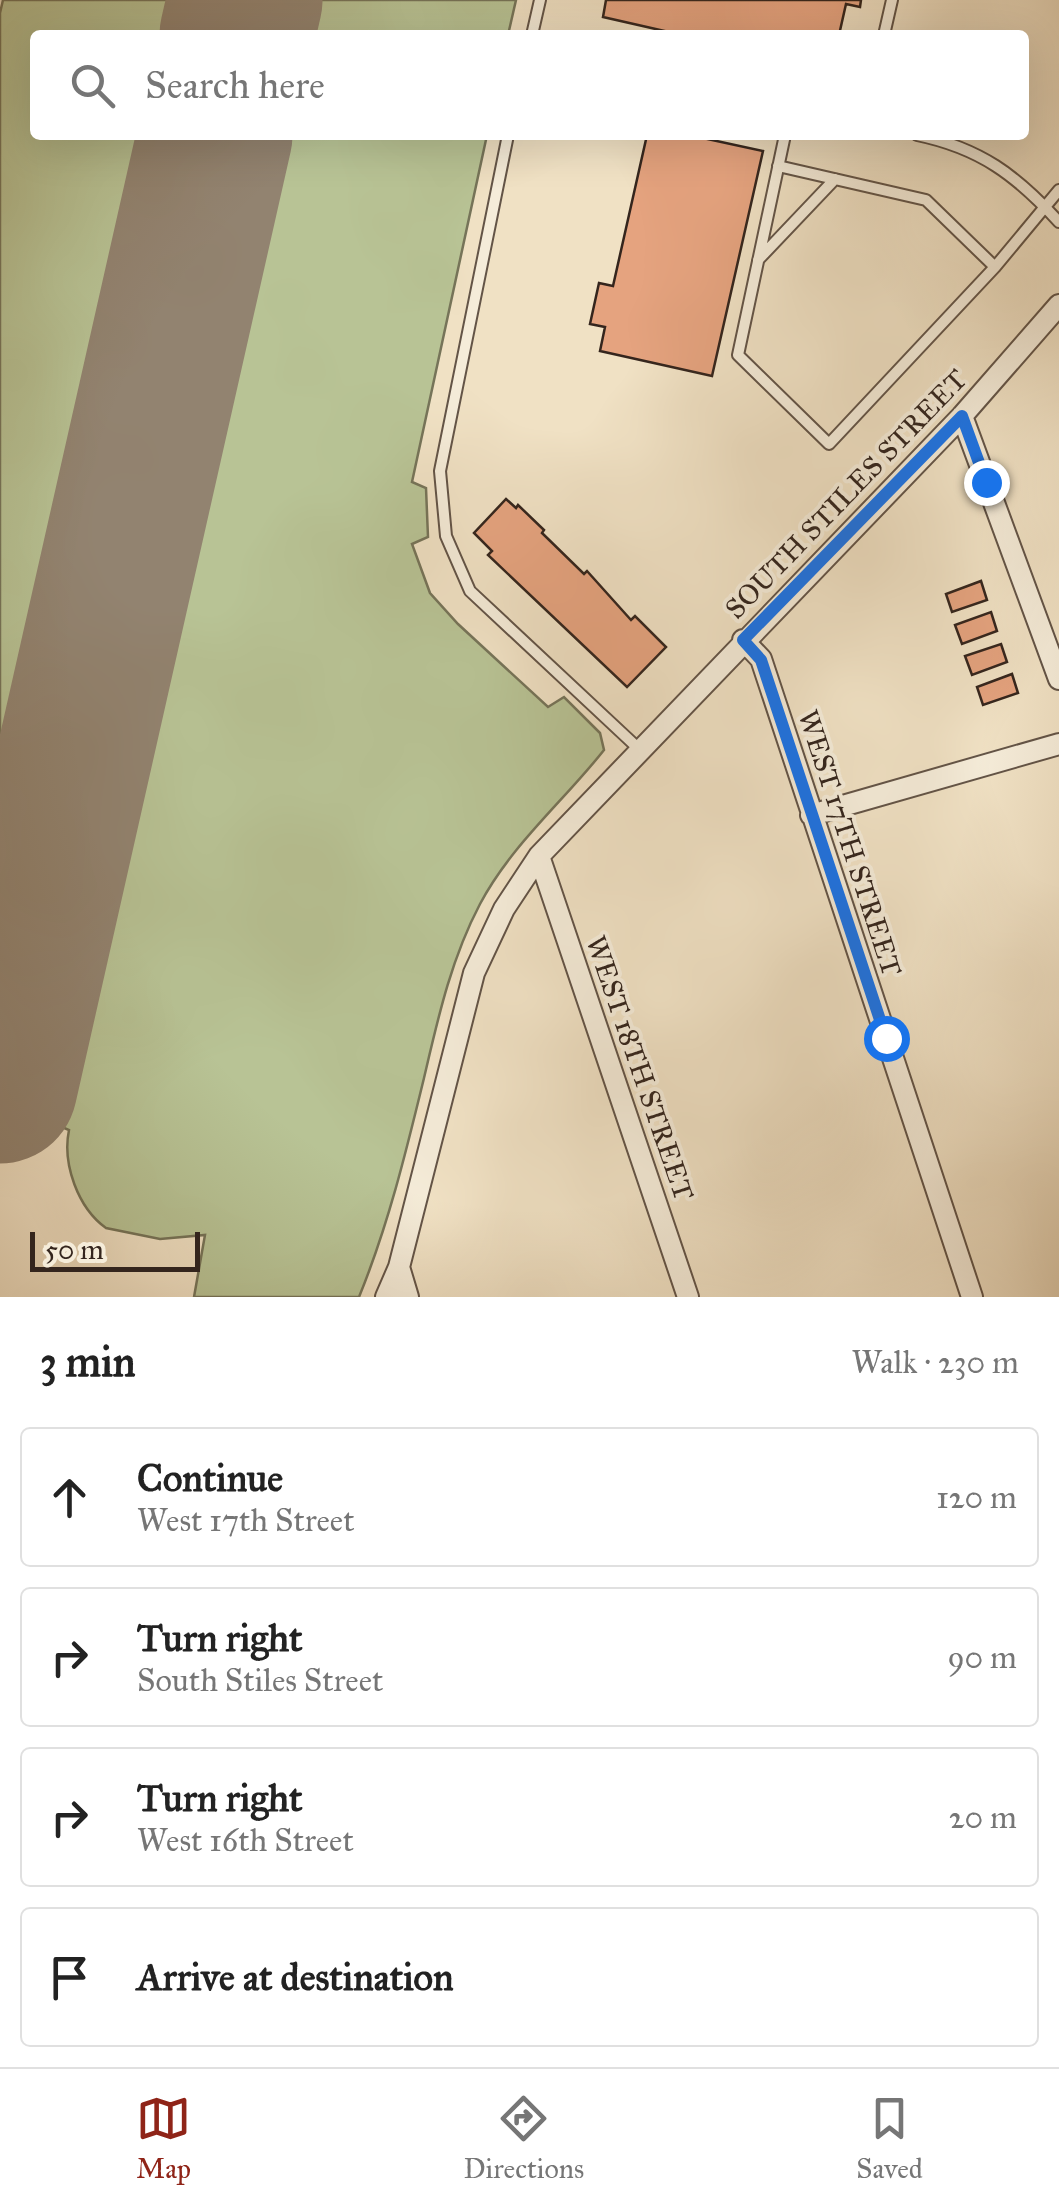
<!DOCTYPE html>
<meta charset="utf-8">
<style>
body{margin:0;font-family:"IM FELL Great Primer",serif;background:#f2f2f2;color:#222}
.scale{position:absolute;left:30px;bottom:25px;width:170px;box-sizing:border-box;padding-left:10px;border:5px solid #34251d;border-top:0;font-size:28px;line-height:35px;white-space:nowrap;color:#34251d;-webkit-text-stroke:8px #f5ecd9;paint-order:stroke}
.stop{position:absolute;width:30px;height:30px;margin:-22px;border:8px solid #1a73e8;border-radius:50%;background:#fff}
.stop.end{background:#1a73e8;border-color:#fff;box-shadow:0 2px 10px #0008}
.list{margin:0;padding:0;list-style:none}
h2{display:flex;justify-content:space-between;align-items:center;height:130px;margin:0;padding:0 40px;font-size:42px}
h2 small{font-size:32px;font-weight:400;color:#767676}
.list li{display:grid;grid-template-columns:65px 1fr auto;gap:30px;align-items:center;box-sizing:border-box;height:140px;margin:0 20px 20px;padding:0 20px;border:2px solid #e0e0e0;border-radius:10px}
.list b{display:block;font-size:38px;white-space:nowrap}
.list p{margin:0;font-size:32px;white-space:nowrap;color:#767676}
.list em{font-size:32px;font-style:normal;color:#767676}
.icon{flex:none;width:55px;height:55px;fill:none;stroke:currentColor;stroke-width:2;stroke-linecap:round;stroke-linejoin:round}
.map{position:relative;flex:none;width:1059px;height:1297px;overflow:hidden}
.search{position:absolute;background:#fff;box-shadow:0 10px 40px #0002;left:30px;right:30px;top:30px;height:110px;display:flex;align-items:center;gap:25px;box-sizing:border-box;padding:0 35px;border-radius:10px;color:#767676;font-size:38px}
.sheet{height:770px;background:#fff}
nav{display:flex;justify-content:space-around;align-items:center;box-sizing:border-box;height:140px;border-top:2px solid #e0e0e0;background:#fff;font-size:28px;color:#767676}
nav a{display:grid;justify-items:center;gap:5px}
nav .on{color:#8f2418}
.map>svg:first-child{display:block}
.green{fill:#b8c395;stroke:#767459;stroke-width:2.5}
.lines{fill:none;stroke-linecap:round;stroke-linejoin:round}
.runway{stroke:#928370;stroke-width:155}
.building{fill:#e5a37f;stroke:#34251d;stroke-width:2.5}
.service-casing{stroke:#635447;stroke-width:14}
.minor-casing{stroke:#635447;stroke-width:24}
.service{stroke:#f5ecd9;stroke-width:10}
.minor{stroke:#f5ecd9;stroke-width:20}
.route{stroke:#1a73e8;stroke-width:12}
.labels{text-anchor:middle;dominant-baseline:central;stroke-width:8;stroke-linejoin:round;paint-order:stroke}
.street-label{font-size:28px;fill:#34251d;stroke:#f5ecd9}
</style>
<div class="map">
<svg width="1059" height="1297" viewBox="0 0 1059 1297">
<rect width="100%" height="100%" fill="#f0e1c4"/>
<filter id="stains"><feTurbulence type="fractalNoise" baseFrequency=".002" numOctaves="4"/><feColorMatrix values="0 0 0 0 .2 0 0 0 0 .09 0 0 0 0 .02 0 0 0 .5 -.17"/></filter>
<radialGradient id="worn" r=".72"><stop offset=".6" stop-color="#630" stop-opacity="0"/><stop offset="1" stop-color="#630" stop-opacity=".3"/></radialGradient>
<!-- green -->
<path class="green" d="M 3,0 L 177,0 L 169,35 L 35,35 L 35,135 L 147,135 L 0,786 L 0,13 Z
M 310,0 L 516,0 L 508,35 L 302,35 Z
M 280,135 L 487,135 L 412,482 L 426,488 L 428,537 L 412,544 L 430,593 L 458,624 L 548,707 L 564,697 L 600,733 L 604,750 C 563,802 512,844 480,904 C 451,959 438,1018 424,1078 C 406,1152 388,1226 359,1297 L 194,1297 L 205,1235 L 160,1239 L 106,1228 C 78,1208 62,1164 69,1130 L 57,1125 Z"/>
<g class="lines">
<!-- runway -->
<path class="runway" d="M 237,35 L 245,0
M 0,1086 L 215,135"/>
</g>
<!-- building -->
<path class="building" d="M 606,0 L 861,0 L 860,7 L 846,4 L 839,35 L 682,35 L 603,17 Z
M 647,135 L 689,135 L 763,151 L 712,376 L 600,351 L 605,327 L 590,324 L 599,283 L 613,286 Z
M 506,499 L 516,508 L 518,505 L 544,530 L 542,533 L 584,574 L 587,571 L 631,620 L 635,616 L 666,647 L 627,687 L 488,555 L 492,551 L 474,533 Z
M 981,581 L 987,600 L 952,612 L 946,594 Z
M 991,612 L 997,631 L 962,644 L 955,625 Z
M 1001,644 L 1007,662 L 972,675 L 965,656 Z
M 1012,674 L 1018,693 L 983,705 L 977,687 Z"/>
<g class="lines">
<!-- service casing -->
<g class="service-casing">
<path id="service" d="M 532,35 L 540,0
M 884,35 L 892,0
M 508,135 L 440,471 L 446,536 L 470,591 L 639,749
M 785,135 L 738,355 L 829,444 L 995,267 L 1059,190
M 917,135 C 980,148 1016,175 1059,222
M 778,166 L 926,200 L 995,267
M 758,260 L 835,179"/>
</g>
<!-- minor casing -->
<g class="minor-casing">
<path id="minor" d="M 962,416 L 1059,679
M 743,640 L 761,659 L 972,1297
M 811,815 L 1059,744
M 539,856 L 688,1297
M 399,1267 L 408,1297
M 386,1297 L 399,1267 L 474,973 L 504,909 L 539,856 L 962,416 L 1059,305"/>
</g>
<!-- service -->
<use href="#service" class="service"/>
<!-- minor -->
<use href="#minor" class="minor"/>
</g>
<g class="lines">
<!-- route -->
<path class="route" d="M 886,1038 L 761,660 L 743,640 L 962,416 L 986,482"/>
</g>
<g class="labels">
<!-- street labels -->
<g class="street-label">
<text transform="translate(846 494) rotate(-46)">SOUTH STILES STREET</text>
<text transform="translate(850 843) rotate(72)">WEST 17TH STREET</text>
<text transform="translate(640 1068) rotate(71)">WEST 18TH STREET</text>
</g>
</g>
<rect width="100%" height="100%" filter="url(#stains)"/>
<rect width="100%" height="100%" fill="url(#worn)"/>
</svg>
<div class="scale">50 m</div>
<div class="stop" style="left:886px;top:1038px"></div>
<div class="stop end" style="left:986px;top:482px"></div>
<div class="search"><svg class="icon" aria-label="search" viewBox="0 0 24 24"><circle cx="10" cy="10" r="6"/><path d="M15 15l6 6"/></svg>Search here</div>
</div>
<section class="sheet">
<h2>3 min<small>Walk · 230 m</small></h2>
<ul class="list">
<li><svg class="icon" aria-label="ahead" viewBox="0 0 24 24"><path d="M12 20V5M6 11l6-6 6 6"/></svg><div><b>Continue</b><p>West 17th Street</p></div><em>120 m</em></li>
<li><svg class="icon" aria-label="right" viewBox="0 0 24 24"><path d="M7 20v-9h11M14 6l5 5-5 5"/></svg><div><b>Turn right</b><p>South Stiles Street</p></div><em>90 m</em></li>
<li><svg class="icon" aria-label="right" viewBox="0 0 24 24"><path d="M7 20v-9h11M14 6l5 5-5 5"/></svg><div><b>Turn right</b><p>West 16th Street</p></div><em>20 m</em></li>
<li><svg class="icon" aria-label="arrive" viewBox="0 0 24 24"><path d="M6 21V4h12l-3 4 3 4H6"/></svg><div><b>Arrive at destination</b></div></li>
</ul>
</section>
<nav>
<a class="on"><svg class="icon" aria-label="map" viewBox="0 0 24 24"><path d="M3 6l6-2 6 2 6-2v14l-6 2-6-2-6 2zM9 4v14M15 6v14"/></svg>Map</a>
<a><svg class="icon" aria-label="directions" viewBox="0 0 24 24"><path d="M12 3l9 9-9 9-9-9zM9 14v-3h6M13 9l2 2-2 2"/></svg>Directions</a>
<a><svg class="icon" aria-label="saved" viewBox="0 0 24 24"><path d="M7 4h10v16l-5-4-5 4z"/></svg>Saved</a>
</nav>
